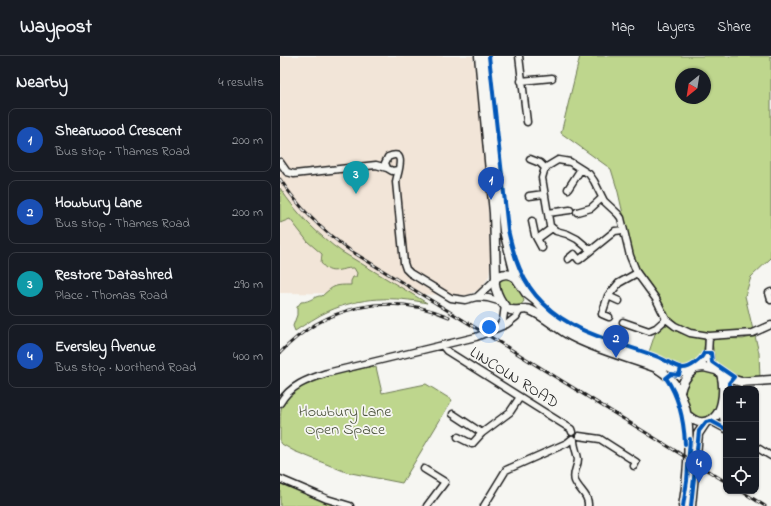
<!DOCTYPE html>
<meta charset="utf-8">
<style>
body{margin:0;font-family:"Indie Flower",sans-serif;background:#242831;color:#f1f3f6}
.controls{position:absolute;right:12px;bottom:12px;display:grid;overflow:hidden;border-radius:8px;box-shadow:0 1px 3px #0004}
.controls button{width:36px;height:36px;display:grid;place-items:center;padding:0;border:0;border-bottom:1px solid #363941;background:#171b24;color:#f1f3f6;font:20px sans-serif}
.compass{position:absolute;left:395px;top:12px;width:36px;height:36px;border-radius:50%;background:#171b24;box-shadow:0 1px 3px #0004;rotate:210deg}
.you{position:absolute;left:209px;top:271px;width:14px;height:14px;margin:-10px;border:3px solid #fff;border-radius:50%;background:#1a73e8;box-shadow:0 0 0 6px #1a73e833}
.badge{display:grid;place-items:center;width:26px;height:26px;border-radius:50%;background:#d1495b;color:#fff;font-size:13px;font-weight:700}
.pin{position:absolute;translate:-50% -33px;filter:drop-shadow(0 1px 2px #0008)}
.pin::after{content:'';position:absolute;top:21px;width:14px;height:12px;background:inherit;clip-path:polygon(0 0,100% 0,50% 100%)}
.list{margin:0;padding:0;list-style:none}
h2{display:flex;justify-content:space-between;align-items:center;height:52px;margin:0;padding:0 16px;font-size:17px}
h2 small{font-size:13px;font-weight:400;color:#9ea1a6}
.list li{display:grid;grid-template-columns:26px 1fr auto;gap:12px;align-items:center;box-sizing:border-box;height:64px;margin:0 8px 8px;padding:0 8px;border:1px solid #363941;border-radius:8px}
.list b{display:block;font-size:15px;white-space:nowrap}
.list p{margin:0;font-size:13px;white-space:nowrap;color:#9ea1a6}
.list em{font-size:13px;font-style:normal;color:#9ea1a6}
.icon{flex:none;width:22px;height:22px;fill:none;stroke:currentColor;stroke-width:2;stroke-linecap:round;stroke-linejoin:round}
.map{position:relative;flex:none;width:491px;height:450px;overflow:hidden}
header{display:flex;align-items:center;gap:24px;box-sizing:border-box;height:56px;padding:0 20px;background:#171b24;border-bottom:1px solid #363941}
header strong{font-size:19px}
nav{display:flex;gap:22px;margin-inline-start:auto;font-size:14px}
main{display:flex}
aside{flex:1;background:#171b24}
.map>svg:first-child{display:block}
.built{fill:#f2e5d8}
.green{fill:#bed68d;stroke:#6d7954;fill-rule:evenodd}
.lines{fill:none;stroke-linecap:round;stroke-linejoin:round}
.minor-casing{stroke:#1c1c1c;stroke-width:9}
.major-casing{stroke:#1c1c1c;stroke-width:11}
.minor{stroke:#f6f6f2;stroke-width:6}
.major{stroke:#f6f6f2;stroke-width:8}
.rail-casing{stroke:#1c1c1c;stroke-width:3}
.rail{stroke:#f6f6f2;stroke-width:1.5;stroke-dasharray:4.5;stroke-linecap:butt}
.cycleway-casing{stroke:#f6f6f2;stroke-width:6}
.cycleway{stroke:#0057b8;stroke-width:4}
.labels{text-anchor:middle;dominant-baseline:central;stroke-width:3.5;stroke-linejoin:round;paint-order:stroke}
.street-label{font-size:16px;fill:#1c1c1c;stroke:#f6f6f2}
.park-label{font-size:16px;fill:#4d543e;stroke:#f6f6f2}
</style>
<header>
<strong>Waypost</strong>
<nav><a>Map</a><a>Layers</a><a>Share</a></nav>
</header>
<main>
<aside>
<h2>Nearby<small>4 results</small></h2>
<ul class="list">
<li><span class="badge" style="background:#1a4fb4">1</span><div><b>Shearwood Crescent</b><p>Bus stop · Thames Road</p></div><em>200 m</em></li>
<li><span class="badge" style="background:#1a4fb4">2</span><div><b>Howbury Lane</b><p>Bus stop · Thames Road</p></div><em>200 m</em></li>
<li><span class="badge" style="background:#0f9aa8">3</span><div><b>Restore Datashred</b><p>Place · Thomas Road</p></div><em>290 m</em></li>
<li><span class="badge" style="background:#1a4fb4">4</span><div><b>Eversley Avenue</b><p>Bus stop · Northend Road</p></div><em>400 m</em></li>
</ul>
</aside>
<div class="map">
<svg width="491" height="450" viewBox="0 0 491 450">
<rect width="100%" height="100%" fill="#f6f6f2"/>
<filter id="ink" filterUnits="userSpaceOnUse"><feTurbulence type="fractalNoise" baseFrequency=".025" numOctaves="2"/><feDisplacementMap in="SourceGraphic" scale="8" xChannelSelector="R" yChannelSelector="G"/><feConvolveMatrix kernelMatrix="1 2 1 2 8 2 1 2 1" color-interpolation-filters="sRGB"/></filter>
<g filter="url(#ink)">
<!-- built -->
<path class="built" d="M 0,0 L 193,0 L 205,106 L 211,201 L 209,220 L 201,233 L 188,239 L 0,237 Z"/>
<!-- green -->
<path class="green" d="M 300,0 L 491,0 L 491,202 L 471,221 L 465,240 L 473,274 L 430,278 L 408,274 L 396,268 L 386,259 L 372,231 L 361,216 L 352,197 L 338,136 L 331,113 L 281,77 ZM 401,18 L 425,18 L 425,42 L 401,42 Z
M 0,132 C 16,157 38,179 62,196 L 147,247 C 115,240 80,241 49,255 C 37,260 26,268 15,275 L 13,270 L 17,259 L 17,251 L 21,246 C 31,246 35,239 42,240 C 54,229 55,229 71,229 L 71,225 L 73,221 L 76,221 L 77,217 L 74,212 C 58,212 52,221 41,207 L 42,198 L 28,186 L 10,163 L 0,167 Z
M 227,221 C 235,226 241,235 244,245 L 240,250 C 227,254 222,239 218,229 L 220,223 Z
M 384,269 L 389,270 L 400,277 L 424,283 L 425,286 L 423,298 L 418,303 L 409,310 L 404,310 L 396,308 L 369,296 L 375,278 Z
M 475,280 L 479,297 L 480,322 L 456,321 L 435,306 L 432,286 L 436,282 L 463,283 Z
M 93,310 L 93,312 L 96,311 L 102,337 L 146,328 L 172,344 L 122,427 L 66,416 L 14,395 L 0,387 C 0,378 0,361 1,353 C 12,323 65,317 93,310 Z
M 422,314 C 425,314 429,315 432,316 C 444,322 438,349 434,358 L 421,364 L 412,359 L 410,356 L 404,332 L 412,319 Z
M 0,428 L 19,433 L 62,450 L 0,450 Z"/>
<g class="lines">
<!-- minor casing -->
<g class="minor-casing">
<path id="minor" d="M 239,0 L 247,66
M 241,25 L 272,22
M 250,103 L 260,107 L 265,112
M 0,106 L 7,116 L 14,118 L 96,109 L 107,112
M 118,114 L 112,115 L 107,112 L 105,107 L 108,101 C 128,92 117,118 116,126 L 124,207 L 126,213 L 130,217 L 171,242 L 185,244 L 197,241 L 208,242 L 222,246
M 288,133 L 301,113
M 249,140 L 264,138
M 297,156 L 311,152 L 322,142
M 268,157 L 290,154
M 252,165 L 255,179 L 262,192
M 257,183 L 272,172
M 312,193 L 309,193 L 297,183 L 287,178 L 276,175 L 270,170 L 262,122 L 264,115 L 268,110 L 278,104 L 290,106 L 309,118 L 314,125 L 324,145 L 338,158 L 341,162 L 350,200 L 357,217 L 376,243 L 386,263 L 395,270 L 410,277 L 429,280 L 473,277 L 491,269
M 288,203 L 294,198 L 299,204 L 335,175 L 343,174
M 491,236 L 489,237 L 491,244
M 328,240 L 339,245
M 197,241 L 215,224
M 329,261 L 322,258 L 328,240 L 339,227 L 357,217
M 343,266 L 369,275 L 376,272 L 386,263
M 219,271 L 223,264 L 225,250
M 429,280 L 428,299 L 431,311
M 162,289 L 167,295 L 291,373 L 292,376
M 416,312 L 428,299
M 0,347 C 10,329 29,323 47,317 L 196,281 L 227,268 L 236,261 L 240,254
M 441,351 L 444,366 L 446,372
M 173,358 L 202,377
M 431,365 L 446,373
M 299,380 L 320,383 L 356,406 L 354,410
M 178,381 L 192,388 L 202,377 L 230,356 L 240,341
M 294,384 C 294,391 297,396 298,403 C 298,411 292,417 295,425 C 299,434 309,439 308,450
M 476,391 L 491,400
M 144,413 L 165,426 L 147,450
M 0,423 L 47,443 L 70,450
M 204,450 L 226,414 L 287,387 L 292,383"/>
</g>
<!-- major casing -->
<g class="major-casing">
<path id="major" d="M 199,0 L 214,157 L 216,222 C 212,230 220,246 227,252 C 235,258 242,251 250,254 C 265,260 277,273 291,280 C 318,294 347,301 374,311 C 410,328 410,373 408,407 C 407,421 406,436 403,450
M 205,0 L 224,175 L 236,222 L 246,237 L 255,244 L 267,257 L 290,272 L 307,281 L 375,305 L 397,314 L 409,316 L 416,312 L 424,311 L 436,314 L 448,322 L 461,326 L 491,324
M 216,222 C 222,217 230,217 236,222
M 400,336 C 402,327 405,321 412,315
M 407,359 C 412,363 417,367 424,366 C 445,364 445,332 441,317
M 411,450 L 418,378 L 426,366"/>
</g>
<!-- minor -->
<use href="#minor" class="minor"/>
<!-- major -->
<use href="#major" class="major"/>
<!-- rail casing -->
<g class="rail-casing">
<path id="rail" d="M 0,123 C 19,152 42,175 71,195 L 446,426
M 0,297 C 44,250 109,235 169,261
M 461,435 L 485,450"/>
</g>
<!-- rail -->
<use href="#rail" class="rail"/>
<!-- cycleway casing -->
<g class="cycleway-casing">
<path id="cycleway" d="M 209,0 L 228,174 C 234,201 242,227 263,247 C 293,278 339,286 378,301 C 385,304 395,311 403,312 C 410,312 421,304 424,297 L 431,297 L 432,306 L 454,321 L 449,327 L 451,331 L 450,333
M 401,312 L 399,319 L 391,318 L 386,322 C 399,341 404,366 405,388
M 403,450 L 407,425 L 410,383
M 411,450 L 419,375 L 426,366 L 431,365 L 446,373"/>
</g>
<!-- cycleway -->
<use href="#cycleway" class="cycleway"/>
</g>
</g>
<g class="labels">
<!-- street labels -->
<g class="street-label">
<text transform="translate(234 322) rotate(32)">LINCOLN ROAD</text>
</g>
<!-- park labels -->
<g class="park-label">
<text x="65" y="356">Howbury Lane<tspan x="65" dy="18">Open Space</tspan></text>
</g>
</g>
</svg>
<div class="controls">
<button>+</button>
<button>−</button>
<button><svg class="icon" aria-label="locate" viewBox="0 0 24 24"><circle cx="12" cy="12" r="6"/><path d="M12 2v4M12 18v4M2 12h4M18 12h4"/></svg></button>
</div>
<svg class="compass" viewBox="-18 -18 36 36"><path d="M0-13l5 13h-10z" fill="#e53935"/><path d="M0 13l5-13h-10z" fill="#9ea1a6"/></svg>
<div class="you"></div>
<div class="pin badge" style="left:211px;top:144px;background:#1a4fb4">1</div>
<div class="pin badge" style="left:336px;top:302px;background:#1a4fb4">2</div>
<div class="pin badge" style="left:76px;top:138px;background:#0f9aa8">3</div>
<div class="pin badge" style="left:419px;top:427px;background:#1a4fb4">4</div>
</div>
</main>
